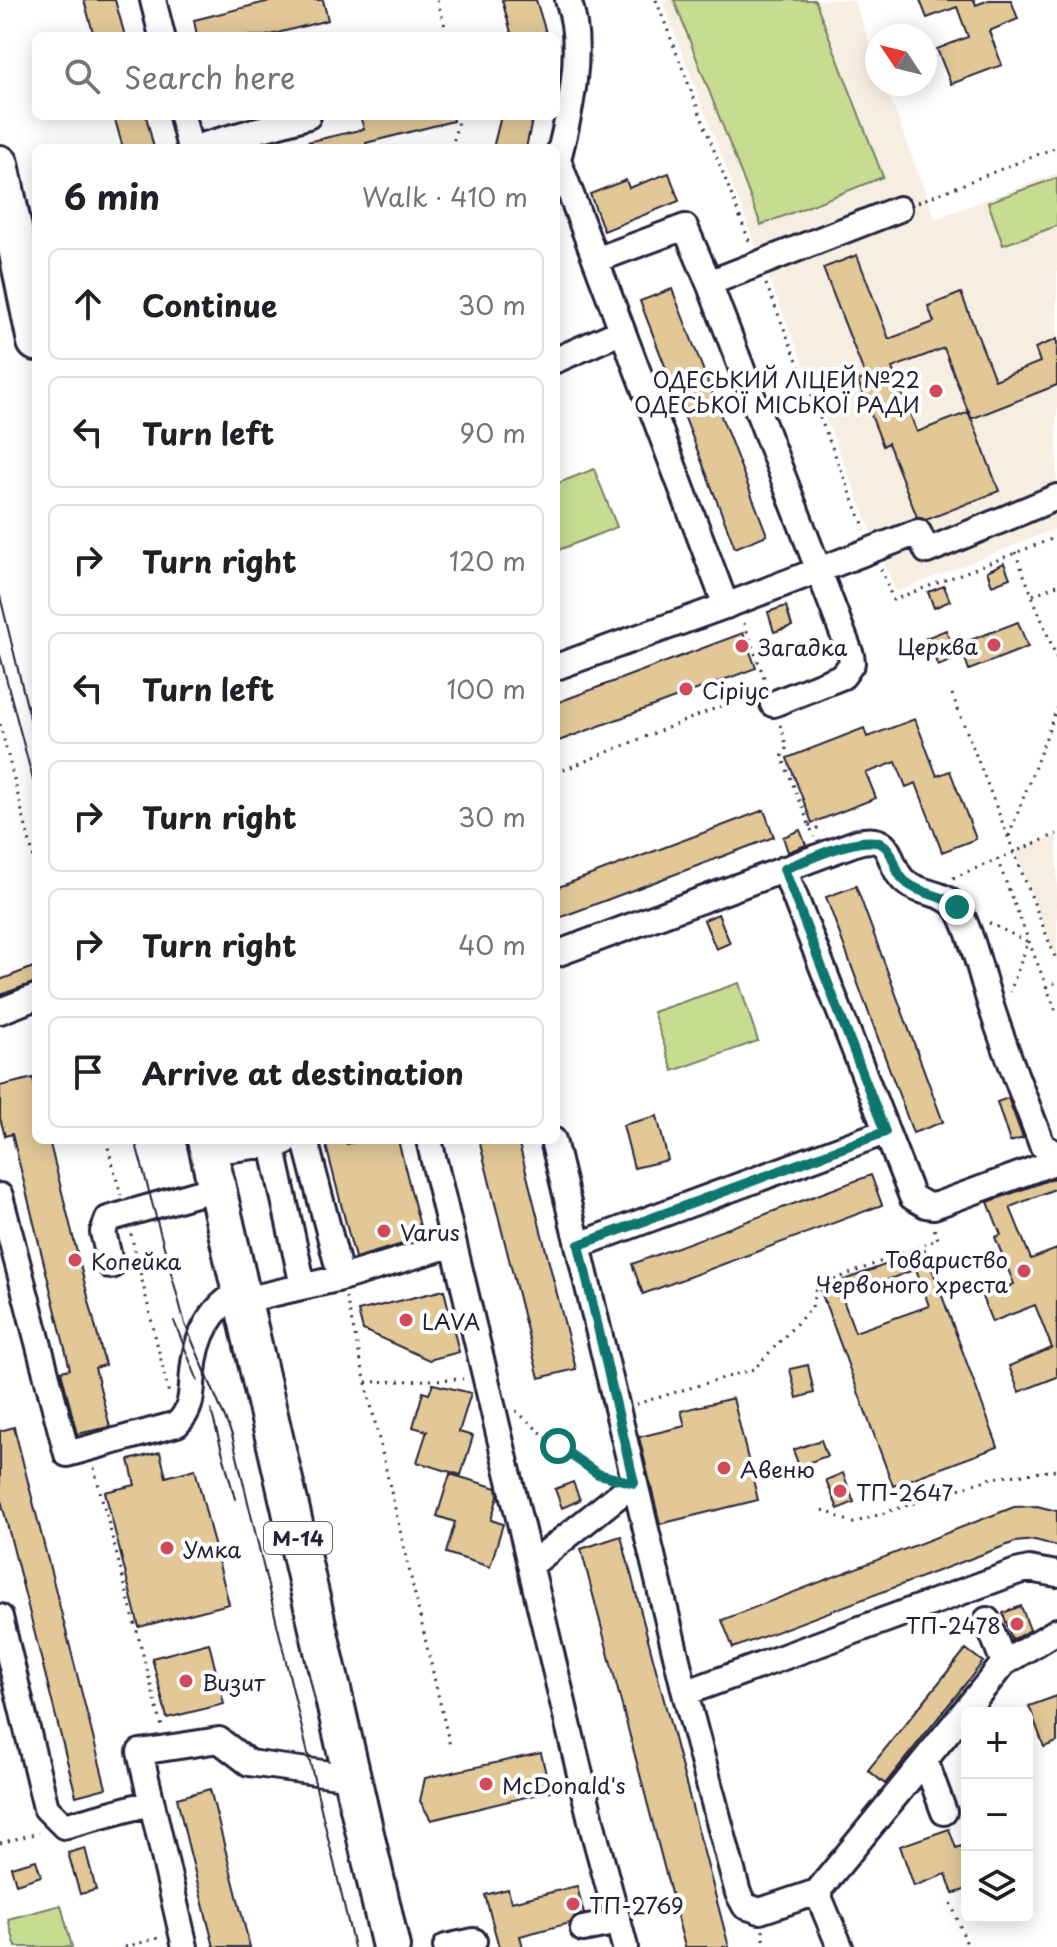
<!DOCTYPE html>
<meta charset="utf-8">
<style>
body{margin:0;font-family:"Playpen Sans",sans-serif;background:#f6f6f6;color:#202124}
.controls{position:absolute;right:24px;bottom:24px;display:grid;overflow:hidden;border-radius:12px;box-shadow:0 4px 20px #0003}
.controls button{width:72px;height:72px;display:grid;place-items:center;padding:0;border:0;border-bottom:2px solid #e0e0e0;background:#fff;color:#202124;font:40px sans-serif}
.compass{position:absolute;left:865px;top:24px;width:72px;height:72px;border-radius:50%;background:#fff;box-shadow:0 4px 20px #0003;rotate:305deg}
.stop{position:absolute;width:24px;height:24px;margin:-18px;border:6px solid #0f766e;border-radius:50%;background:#fff}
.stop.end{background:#0f766e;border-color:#fff;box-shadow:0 2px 8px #0008}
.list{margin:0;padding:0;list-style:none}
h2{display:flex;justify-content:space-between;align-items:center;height:104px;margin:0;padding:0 32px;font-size:34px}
h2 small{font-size:26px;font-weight:400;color:#757577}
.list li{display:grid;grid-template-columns:52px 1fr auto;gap:24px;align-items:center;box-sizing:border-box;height:112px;margin:0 16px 16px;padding:0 16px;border:2px solid #e0e0e0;border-radius:12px}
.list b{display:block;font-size:30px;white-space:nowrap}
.list em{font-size:26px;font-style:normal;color:#757577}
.icon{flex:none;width:44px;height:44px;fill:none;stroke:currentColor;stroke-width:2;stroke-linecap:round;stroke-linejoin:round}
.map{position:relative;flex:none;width:1057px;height:1947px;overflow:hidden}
.search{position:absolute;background:#fff;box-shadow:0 4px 20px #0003;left:32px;top:32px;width:528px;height:88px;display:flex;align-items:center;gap:20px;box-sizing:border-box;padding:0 28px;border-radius:12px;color:#757577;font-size:30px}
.panel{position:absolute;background:#fff;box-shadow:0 4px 20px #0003;left:32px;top:144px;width:528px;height:1000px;border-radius:12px}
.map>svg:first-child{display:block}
.built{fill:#f6eee0}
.green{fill:#c8dc91;stroke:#757f66;stroke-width:2}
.building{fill:#e2c897;stroke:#22223b;stroke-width:2;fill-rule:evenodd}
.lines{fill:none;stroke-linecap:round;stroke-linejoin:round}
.minor-casing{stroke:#22223b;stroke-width:30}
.highway-casing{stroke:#22223b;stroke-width:42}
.path{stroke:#22223b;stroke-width:3;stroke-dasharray:2 6;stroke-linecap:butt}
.minor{stroke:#fff;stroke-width:24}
.highway{stroke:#fff;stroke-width:36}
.tram{stroke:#22223b;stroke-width:2}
.route{stroke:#0f766e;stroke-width:10}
.poi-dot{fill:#d1495b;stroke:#fff;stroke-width:3}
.labels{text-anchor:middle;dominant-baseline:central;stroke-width:8;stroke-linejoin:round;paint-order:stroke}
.shield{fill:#fff;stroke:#646476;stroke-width:2}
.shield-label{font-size:20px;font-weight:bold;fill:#22223b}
.poi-label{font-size:22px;fill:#22223b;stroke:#fff;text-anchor:start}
</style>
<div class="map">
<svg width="1057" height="1947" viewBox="0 0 1057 1947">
<rect width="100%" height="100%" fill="#fff"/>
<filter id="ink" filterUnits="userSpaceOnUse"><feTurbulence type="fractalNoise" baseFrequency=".0125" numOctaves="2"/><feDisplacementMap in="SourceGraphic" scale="16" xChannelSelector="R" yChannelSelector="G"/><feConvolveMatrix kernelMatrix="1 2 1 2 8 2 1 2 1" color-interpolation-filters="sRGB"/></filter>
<g filter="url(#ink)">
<!-- built -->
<path class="built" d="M 662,0 L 854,0 L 877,63 L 877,84 L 885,84 L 935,219 L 1057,173 L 1057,528 L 896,592 L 759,254 Z
M 1057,835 L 1057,961 L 1015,851 Z"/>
<!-- green -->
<path class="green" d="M 674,0 L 815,0 L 883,177 L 761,225 Z
M 1057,178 L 1057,226 L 1003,245 L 988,202 Z
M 594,469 L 617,527 L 556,551 L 556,484 Z
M 739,983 L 758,1041 L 673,1071 L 653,1012 Z
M 61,1905 L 72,1947 L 16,1947 L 8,1919 Z"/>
<!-- building -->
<path class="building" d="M 84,0 L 115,0 L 125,36 L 94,36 Z
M 274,0 L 323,0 L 328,20 L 266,36 L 197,36 L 194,20 Z
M 502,0 L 536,0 L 547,36 L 512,36 Z
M 920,0 L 974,0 L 976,5 L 989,0 L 1011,0 L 1018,19 L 989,31 L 1002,65 L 951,84 L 937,49 L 968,37 L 957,7 L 927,18 Z
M 114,116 L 146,116 L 154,148 L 123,148 Z
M 360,116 L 452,116 L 453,121 L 366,143 L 368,148 L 308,148 L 307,142 L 364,129 Z
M 501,116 L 533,116 L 526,148 L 493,148 Z
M 669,173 L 679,201 L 604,231 L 590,194 L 626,180 L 629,188 Z
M 857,255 L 889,339 L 934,322 L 928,306 L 961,293 L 995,380 L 1040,362 L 1035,348 L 1057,339 L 1057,385 L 971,419 L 944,348 L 892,368 L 917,432 L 969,412 L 999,491 L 926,520 L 917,517 L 888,443 L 883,446 L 858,381 L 866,378 L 823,268 Z
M 672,289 L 767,535 L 735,548 L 640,301 Z
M 1004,563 L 1010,578 L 992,585 L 987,571 Z
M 944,586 L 950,601 L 934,608 L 928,592 Z
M 786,606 L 792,626 L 774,632 L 768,612 Z
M 1018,622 L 1028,647 L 969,670 L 960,644 Z
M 946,630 L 957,658 L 938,666 L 926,638 Z
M 743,633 L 756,668 L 556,742 L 556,703 Z
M 915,719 L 937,776 L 950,771 L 976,839 L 942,852 L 916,783 L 906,787 L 896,762 L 866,773 L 876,798 L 812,823 L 787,758 L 864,728 L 867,737 Z
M 764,810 L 774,837 L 556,919 L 556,888 Z
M 800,830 L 806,845 L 788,852 L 783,837 Z
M 856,886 L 943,1122 L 913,1133 L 826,897 Z
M 718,914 L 730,943 L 716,949 L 704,920 Z
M 36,966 L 36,982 L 0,995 L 0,980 Z
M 33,1078 L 36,1091 L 36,1140 L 49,1140 L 105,1365 L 95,1368 L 110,1427 L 77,1434 L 61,1371 L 70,1369 L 12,1134 L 5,1136 L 0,1118 L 0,1086 Z
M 1008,1098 L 1023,1138 L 1010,1142 L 997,1102 Z
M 657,1116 L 668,1160 L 634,1168 L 623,1125 Z
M 334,1140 L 346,1140 L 347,1144 L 361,1140 L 398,1140 L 423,1238 L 355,1258 L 325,1142 Z
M 479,1140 L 518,1140 L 576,1369 L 539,1378 Z
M 871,1175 L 882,1205 L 643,1294 L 632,1264 Z
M 1057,1177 L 1057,1188 L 1010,1207 L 1031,1259 L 1057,1249 L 1057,1377 L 1019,1392 L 1009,1366 L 1052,1348 L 1035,1305 L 992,1322 L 982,1297 L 1014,1284 L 995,1237 L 1001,1235 L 988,1202 Z
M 925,1250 L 998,1447 L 893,1486 L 820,1289 ZM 916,1269 L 929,1306 L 855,1332 L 842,1297 Z
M 444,1290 L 459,1352 L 429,1360 L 363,1330 L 358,1311 Z
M 808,1365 L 814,1393 L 797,1398 L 790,1369 Z
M 433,1384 L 471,1393 L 459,1432 L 473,1436 L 461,1475 L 417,1462 L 427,1431 L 413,1427 L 423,1392 L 429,1394 Z
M 733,1398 L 758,1500 L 660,1524 L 639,1437 L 685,1426 L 681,1411 Z
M 14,1427 L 106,1788 L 76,1796 L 0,1496 L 0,1431 Z
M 821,1440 L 827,1456 L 799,1466 L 793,1450 Z
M 160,1452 L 166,1477 L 195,1469 L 229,1604 L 139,1627 L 105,1492 L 135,1485 L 129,1460 Z
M 843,1473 L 854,1502 L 838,1509 L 826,1480 Z
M 450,1474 L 497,1488 L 498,1496 L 491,1520 L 503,1524 L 490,1567 L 446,1553 L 455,1522 L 437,1516 Z
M 573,1482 L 580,1500 L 562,1508 L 555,1489 Z
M 1037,1506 L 1057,1511 L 1057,1546 L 1035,1540 L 1015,1542 L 733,1648 L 722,1620 L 1014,1507 Z
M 621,1536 L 691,1803 L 729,1947 L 685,1947 L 581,1549 Z
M 1021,1606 L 1030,1630 L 1012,1640 L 1003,1613 Z
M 209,1643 L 224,1704 L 167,1718 L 152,1658 Z
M 966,1649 L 983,1662 L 885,1784 L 868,1770 Z
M 1057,1696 L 1057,1742 L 1044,1747 L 1029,1706 Z
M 541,1753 L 550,1791 L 431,1820 L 420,1801 L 425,1778 Z
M 210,1789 L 250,1947 L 214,1947 L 187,1841 L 177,1798 Z
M 949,1829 L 956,1848 L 967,1844 L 967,1889 L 953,1894 L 946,1874 L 914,1886 L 900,1846 Z
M 85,1848 L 96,1890 L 80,1894 L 68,1853 Z
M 36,1860 L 41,1876 L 16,1884 L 11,1867 Z
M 577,1886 L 584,1914 L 574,1917 L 570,1923 L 520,1936 L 523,1947 L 499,1947 L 485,1895 L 508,1889 L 511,1902 Z"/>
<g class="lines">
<!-- minor casing -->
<g class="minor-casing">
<path id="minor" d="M 153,0 L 162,36
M 182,116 L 190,148
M 194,148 L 308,116
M 558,160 L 726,606
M 556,167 C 569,118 586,48 568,0
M 596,260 L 685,227 L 709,283 L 851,655 L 852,663 L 843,676 L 773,704
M 709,283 L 899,209
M 556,360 L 622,331
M 556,667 L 736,602 L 918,532 L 927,551 L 1057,497
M 784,869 L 912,1197 L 926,1205 L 934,1206 L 1057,1161
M 556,954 L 858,842 C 895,833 886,863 903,880 C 918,895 943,890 957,908 C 969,923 984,984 991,1006 C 1006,1053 1025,1099 1042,1145 L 1057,1155
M 0,1011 L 36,997
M 271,1140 L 303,1286
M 305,1140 L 341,1278
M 429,1140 L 594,1833 L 625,1947
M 553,1140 L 685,1693 L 738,1893 L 745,1906 L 760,1911 L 817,1892 L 1004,1663 L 1057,1631
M 208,1152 L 285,1142
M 0,1196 L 67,1454 L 177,1424 C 193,1409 191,1394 193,1372 C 196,1336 210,1308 242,1290
M 579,1245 L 885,1132
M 111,1266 L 103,1232 L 108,1219 L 216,1188
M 244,1300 L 341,1278 L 454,1244
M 531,1565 L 634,1483
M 0,1617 L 46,1808 L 64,1826 L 150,1803
M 987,1620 L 1004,1663
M 685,1693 L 1016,1572 L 1029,1569 L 1057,1574
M 925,1760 L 944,1812
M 817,1892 L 840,1947
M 583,1929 L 618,1922
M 185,1947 L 140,1752 L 219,1740 L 249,1763 L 352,1777
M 446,1947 L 474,1941"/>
</g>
<!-- highway casing -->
<g class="highway-casing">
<path id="highway" d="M 0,164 L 36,342
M 206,1140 L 391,1947"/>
</g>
<!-- path -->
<path class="path" d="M 437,0 L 448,36
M 656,0 L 750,243
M 452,148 L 459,116
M 918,202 L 1057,147
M 766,284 L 865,529
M 1015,552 L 1057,659
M 881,569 L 893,600 L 1057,537
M 1033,595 L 1057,585
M 744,623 L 766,683
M 952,694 L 1057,962
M 0,724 L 36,867
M 780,725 L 787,747 L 782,757 L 814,837
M 556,773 L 756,692
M 809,825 L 824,831
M 1009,836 L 1057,708
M 997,859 L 1057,1014
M 953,878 L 1057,834
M 989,923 L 1028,942 L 1010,992
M 1046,987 L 1057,982
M 106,1140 L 121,1195
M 131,1234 L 169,1394
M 346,1297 L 450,1746
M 366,1382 L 463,1379
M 636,1404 L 754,1369 L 812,1307 L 816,1287 L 938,1239 L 933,1226
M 516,1411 C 540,1431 577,1468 607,1476
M 94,1468 L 162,1727
M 823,1510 L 853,1523 L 992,1478 L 1057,1470
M 0,1843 L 39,1833
M 951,1903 L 968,1947
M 763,1930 L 765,1947
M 0,1939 L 2,1947
M 125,1947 L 162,1937"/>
<!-- minor -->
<use href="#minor" class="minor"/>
<!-- highway -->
<use href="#highway" class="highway"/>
<!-- tram -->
<path class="tram" d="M 0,596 L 36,743
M 0,655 L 36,791
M 135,1140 L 185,1324 L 232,1435 L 354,1947
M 174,1321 L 198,1381
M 211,1410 L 235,1499"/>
</g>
</g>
<g class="lines" filter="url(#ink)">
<!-- route -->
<path class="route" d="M 558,1446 L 598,1474 L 634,1483 L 579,1245 L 885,1132 L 784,869 C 806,861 866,830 885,846 C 896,856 894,874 907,883 C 922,895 942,894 957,907"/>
</g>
<!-- markers -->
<g class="poi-dot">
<circle cx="936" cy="391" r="8"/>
<circle cx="994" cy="645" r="8"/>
<circle cx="742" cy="646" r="8"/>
<circle cx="686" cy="689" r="8"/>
<circle cx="384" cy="1231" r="8"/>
<circle cx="75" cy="1260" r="8"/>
<circle cx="1024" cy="1271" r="8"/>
<circle cx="406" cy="1320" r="8"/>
<circle cx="724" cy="1468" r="8"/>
<circle cx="840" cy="1491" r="8"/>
<circle cx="167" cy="1548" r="8"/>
<circle cx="1017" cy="1624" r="8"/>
<circle cx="186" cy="1681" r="8"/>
<circle cx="486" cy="1784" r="8"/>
<circle cx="573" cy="1904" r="8"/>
</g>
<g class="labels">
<!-- shield labels -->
<rect class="shield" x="264" y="1522" width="68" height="32" rx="6"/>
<g class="shield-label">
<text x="298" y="1538">М-14</text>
</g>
<!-- poi labels -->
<g class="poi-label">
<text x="920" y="378" text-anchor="end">ОДЕСЬКИЙ ЛІЦЕЙ №22<tspan x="920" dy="25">ОДЕСЬКОЇ МІСЬКОЇ РАДИ</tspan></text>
<text x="978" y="645" text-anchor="end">Церква</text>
<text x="758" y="646">Загадка</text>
<text x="702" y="689">Сіріус</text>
<text x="400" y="1231">Varus</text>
<text x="1008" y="1258" text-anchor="end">Товариство<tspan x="1008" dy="25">Червоного хреста</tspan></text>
<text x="91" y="1260">Копейка</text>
<text x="422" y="1320">LAVA</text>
<text x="740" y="1468">Авеню</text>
<text x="856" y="1491">ТП-2647</text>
<text x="183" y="1548">Умка</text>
<text x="1001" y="1624" text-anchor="end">ТП-2478</text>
<text x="202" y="1681">Визит</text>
<text x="502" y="1784">McDonald's</text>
<text x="589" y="1904">ТП-2769</text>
</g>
</g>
</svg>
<div class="controls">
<button>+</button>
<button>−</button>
<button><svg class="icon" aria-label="layers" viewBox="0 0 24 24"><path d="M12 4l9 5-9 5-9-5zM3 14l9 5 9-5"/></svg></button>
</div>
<svg class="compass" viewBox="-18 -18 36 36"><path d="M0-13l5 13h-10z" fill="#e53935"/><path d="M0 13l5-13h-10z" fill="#757577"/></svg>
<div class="stop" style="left:558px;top:1446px"></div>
<div class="stop end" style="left:957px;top:907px"></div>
<div class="search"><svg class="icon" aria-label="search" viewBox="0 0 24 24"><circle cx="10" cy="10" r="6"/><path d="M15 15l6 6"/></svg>Search here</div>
<section class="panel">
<h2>6 min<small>Walk · 410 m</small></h2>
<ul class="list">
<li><svg class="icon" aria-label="ahead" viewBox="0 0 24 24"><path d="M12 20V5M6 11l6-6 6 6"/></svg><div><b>Continue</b></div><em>30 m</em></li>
<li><svg class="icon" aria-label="left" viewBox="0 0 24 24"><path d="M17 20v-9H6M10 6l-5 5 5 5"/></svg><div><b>Turn left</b></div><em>90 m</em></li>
<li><svg class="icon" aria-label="right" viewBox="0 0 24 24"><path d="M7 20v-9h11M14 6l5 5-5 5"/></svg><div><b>Turn right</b></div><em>120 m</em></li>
<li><svg class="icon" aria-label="left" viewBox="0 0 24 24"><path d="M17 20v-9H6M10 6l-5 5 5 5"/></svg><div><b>Turn left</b></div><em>100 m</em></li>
<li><svg class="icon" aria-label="right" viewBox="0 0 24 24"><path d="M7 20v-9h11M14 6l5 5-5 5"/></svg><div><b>Turn right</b></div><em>30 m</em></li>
<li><svg class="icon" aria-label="right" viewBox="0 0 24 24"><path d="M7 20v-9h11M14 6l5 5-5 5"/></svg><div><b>Turn right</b></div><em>40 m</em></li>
<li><svg class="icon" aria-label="arrive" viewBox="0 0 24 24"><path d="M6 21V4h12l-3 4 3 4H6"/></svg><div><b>Arrive at destination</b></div></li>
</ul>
</section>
</div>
